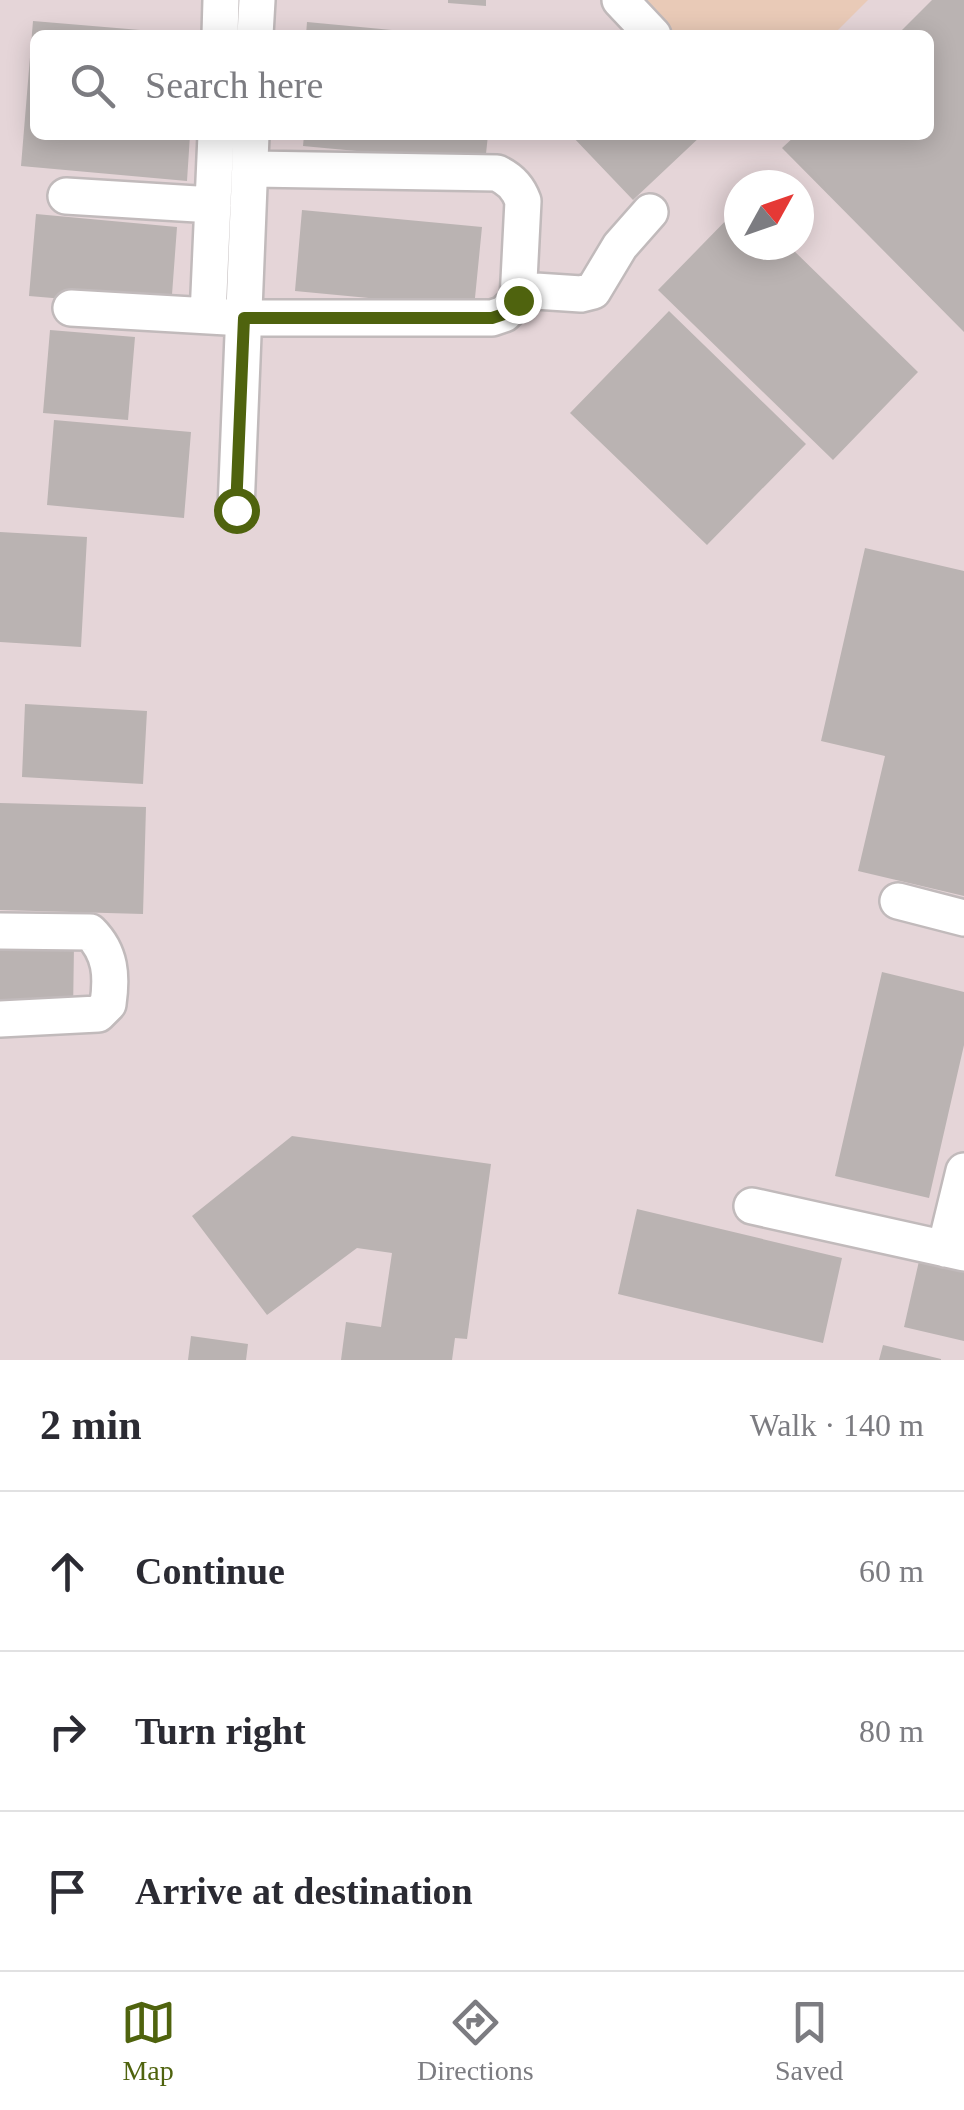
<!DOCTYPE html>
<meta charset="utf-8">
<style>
body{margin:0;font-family:"Times New Roman",serif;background:#f2f2f3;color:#2b2b33}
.compass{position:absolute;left:724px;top:170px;width:90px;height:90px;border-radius:50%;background:#fff;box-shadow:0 5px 25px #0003;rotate:50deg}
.stop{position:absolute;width:30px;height:30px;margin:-22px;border:8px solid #4f630e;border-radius:50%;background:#fff}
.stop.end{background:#4f630e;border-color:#fff;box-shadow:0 2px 10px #0008}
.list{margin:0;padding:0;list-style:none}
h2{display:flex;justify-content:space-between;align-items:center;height:130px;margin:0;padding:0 40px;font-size:42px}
h2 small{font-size:32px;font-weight:400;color:#7c7c81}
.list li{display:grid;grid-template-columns:65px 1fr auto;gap:30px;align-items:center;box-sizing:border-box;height:160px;padding:0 40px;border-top:2px solid #e1e1e2}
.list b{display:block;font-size:38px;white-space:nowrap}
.list em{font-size:32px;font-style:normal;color:#7c7c81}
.icon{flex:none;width:55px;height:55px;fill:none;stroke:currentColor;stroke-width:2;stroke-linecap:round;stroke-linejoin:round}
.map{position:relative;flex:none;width:964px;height:1360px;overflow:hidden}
.search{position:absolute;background:#fff;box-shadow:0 5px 25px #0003;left:30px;right:30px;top:30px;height:110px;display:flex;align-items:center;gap:25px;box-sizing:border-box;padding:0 35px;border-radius:15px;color:#7c7c81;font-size:38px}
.sheet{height:610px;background:#fff}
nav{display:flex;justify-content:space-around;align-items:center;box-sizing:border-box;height:140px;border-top:2px solid #e1e1e2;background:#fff;font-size:28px;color:#7c7c81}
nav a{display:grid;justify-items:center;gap:5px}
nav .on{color:#4f630e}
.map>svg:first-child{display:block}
.built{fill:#e5d5d8;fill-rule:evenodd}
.green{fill:#e9cab7}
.building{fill:#bab3b2}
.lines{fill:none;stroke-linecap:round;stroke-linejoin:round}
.minor-casing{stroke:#c1babb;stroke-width:40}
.minor{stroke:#fff;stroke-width:35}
.route{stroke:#4f630e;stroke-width:12}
</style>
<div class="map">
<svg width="964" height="1360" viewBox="0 0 964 1360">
<rect width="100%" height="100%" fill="#ebe4e5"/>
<!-- built -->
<path class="built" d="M 0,0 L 964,0 L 964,1360 L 0,1360 ZM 35,35 L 929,35 L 929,135 L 35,135 ZM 739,185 L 799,185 L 799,245 L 739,245 Z"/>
<!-- green -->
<path class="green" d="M 637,0 L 868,0 L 833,35 L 672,35 Z"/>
<!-- building -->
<path class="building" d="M 448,0 L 486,0 L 486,6 L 448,3 Z
M 932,0 L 964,0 L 964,332 L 782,148 L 796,135 L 929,135 L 929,35 L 897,35 Z
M 33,21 L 164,32 L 164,35 L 35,35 L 35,135 L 190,135 L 187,181 L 21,166 Z
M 307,22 L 413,32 L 413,35 L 306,35 Z
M 304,135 L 488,135 L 485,163 L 303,146 Z
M 571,135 L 702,135 L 633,200 Z
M 739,207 L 739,245 L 788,245 L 918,372 L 833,460 L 658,290 Z
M 302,210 L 482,227 L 474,308 L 295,291 Z
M 36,214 L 177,227 L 171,308 L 29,296 Z
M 669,311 L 806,444 L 707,545 L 570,413 Z
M 50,330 L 135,337 L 128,420 L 43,413 Z
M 54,420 L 191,432 L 184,518 L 47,505 Z
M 0,532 L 87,537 L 81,647 L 0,642 Z
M 865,548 L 964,571 L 964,896 L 858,871 L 885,756 L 821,741 Z
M 25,704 L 147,711 L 143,784 L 22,777 Z
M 0,803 L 146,807 L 143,914 L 0,910 Z
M 0,942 L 74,945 L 73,1013 L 0,1011 Z
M 882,972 L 964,992 L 964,1045 L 929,1198 L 835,1176 Z
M 292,1136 L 491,1164 L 467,1339 L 455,1338 L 452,1360 L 341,1360 L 346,1322 L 381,1327 L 392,1253 L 357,1248 L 267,1315 L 192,1216 Z
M 637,1209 L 842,1258 L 823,1343 L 618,1294 Z
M 919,1261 L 964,1272 L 964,1341 L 904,1327 Z
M 191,1336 L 248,1344 L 246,1360 L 188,1360 Z
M 883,1345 L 941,1359 L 941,1360 L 879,1360 Z"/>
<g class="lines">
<!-- minor casing -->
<g class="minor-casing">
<path id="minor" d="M 620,0 L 653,35
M 220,35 L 221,0
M 255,35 L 257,0
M 66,196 L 213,205
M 520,290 L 581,294 L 593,291 L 620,246 L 650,212
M 71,308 L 244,318 L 492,318 L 504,314 L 518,300 L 523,201 C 518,187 510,179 497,173 L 250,169
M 208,316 L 216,135
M 236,510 L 251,135
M 898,901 L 964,918
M 0,931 L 90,932 C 111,953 112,976 108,1004 L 98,1014 L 0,1019
M 752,1206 L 964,1253
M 945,1249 L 964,1171"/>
</g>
<!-- minor -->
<use href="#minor" class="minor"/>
</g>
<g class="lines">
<!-- route -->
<path class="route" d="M 236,510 L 244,318 L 492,318 L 504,314 L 518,300"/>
</g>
</svg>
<svg class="compass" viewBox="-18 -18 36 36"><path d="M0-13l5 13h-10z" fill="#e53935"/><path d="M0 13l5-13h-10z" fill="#7c7c81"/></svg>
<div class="stop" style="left:236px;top:510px"></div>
<div class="stop end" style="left:518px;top:300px"></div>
<div class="search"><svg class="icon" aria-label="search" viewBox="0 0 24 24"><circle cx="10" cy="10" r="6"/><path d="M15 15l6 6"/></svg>Search here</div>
</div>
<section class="sheet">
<h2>2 min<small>Walk · 140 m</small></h2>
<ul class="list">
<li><svg class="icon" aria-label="ahead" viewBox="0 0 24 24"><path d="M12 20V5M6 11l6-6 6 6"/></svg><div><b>Continue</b></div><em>60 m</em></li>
<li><svg class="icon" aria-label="right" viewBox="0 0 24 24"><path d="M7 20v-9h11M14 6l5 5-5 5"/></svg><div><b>Turn right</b></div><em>80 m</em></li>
<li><svg class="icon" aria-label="arrive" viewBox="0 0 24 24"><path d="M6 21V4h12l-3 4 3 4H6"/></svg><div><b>Arrive at destination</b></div></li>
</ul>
</section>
<nav>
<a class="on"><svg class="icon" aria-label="map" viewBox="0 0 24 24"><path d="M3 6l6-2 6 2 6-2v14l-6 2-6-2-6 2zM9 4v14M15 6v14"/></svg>Map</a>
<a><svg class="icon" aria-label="directions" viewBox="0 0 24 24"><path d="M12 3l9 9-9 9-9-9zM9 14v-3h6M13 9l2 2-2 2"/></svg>Directions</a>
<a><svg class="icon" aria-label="saved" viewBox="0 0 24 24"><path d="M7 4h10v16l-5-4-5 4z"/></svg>Saved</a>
</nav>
